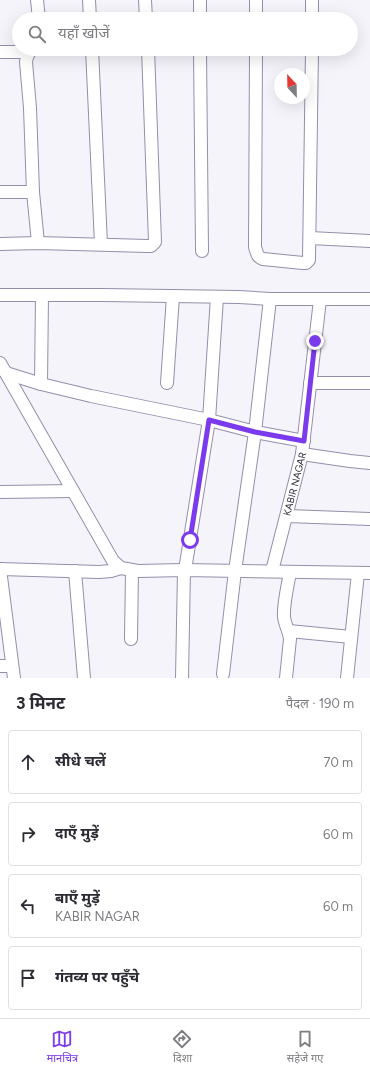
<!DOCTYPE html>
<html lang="hi">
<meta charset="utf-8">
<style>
body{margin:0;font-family:Figtree,"Noto Sans Devanagari",sans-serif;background:#f7f7f7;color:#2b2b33}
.compass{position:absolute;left:274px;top:68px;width:36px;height:36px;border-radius:50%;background:#fff;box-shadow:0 4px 16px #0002;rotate:338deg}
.stop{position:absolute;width:12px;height:12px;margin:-9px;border:3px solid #7c3aed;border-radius:50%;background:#fff}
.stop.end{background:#7c3aed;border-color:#fff;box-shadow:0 1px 4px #0008}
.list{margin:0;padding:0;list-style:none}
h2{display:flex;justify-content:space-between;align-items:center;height:52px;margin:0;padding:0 16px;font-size:17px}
h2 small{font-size:13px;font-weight:400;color:#7c7c81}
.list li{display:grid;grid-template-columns:26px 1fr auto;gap:12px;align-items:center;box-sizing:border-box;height:64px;margin:0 8px 8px;padding:0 8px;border:1px solid #e1e1e2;border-radius:4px}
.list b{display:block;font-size:15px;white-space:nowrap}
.list p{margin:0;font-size:13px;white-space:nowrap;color:#7c7c81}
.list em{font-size:13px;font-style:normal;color:#7c7c81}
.icon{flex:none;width:22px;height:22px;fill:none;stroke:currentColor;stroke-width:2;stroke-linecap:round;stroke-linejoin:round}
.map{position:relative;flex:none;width:370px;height:678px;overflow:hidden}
.search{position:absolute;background:#fff;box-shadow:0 4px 16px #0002;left:12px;right:12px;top:12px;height:44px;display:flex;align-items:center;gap:10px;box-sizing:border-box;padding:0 14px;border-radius:22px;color:#7c7c81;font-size:15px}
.sheet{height:340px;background:#fff}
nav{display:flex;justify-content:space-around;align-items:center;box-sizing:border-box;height:56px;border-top:1px solid #e1e1e2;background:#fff;font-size:11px;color:#7c7c81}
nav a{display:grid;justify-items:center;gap:2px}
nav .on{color:#7c3aed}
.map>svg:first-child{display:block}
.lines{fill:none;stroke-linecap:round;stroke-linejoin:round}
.minor-casing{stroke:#968dab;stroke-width:14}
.minor{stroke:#fff;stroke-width:12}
.route{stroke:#7c3aed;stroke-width:5}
.labels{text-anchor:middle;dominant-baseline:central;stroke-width:4;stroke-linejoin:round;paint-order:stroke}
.street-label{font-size:10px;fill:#302c39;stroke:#f6f4fb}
</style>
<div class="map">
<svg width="370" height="678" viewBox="0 0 370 678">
<rect width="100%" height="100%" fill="#f6f4fb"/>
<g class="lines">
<!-- minor casing -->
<g class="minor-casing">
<g id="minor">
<path d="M 37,0 L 39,19"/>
<path d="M 89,0 L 90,19"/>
<path d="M 145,0 L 146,19"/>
<path d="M 200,0 L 200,19"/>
<path d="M 256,19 L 256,0"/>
<path d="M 312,19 L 312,0"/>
<path d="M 31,49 L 27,57 L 26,62 L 30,108 L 33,192 L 38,243"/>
<path d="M 92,49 L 101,244"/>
<path d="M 200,49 L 202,251"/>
<path d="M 256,49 L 255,247 C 257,253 257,257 263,259 L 303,263 L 306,263 L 309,260 L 312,49"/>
<path d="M 0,52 L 29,52"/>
<path d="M 0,192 L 33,192"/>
<path d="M 310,238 L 370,241"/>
<path d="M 0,244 L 38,243 L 148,246 L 151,246 L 155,242 L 148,49"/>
<path d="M 0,295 L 103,295 L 239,297 L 270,299 L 370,299"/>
<path d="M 0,363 L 113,561 L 121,568 L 138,571 L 184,570 L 370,573"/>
<path d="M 6,373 L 41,384 L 91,396 L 209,420 L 255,432 L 304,441"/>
<path d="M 167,383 L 173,296"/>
<path d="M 310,383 L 370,383"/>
<path d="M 41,384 L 42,295"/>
<path d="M 302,454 L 350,461 L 370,463"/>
<path d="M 0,492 L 73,491"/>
<path d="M 287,516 L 370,519"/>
<path d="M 0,569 L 99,572 L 111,571 L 121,568"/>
<path d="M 0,569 L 14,678"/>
<path d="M 75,571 L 84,678"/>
<path id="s1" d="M 272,571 L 302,454 L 320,300"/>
<path d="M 289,631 L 351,637"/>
<path d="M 131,639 L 132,570"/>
<path d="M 0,666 L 12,666"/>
<path d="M 223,674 L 235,571 L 255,432 L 270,299"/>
<path d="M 182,678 L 184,570 L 185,570 L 209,420 L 217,297"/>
<path d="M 286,678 L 290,639 C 289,631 285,625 284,617 C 283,604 288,585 290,572"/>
<path d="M 347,678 L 358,573"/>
</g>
</g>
<!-- minor -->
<use href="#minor" class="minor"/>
</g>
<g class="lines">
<!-- route -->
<path class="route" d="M 190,540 L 209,420 L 255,432 L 304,441 L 315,341"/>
</g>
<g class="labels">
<!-- street labels -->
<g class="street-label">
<text stroke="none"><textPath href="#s1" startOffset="90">KABIR NAGAR</textPath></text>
</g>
</g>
</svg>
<svg class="compass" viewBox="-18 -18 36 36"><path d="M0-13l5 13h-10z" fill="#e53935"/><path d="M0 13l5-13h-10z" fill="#7c7c81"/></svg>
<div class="stop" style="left:190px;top:540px"></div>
<div class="stop end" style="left:315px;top:341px"></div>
<div class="search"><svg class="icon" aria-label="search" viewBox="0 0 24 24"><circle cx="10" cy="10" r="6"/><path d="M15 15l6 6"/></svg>यहाँ खोजें</div>
</div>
<section class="sheet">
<h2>3 मिनट<small>पैदल · 190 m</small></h2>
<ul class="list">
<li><svg class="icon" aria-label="ahead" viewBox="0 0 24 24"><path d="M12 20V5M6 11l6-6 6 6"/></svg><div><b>सीधे चलें</b></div><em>70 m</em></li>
<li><svg class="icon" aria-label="right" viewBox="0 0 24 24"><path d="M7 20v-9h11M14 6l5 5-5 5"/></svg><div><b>दाएँ मुड़ें</b></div><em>60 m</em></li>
<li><svg class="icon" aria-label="left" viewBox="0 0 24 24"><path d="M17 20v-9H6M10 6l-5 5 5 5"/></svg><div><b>बाएँ मुड़ें</b><p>KABIR NAGAR</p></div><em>60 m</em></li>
<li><svg class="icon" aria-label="arrive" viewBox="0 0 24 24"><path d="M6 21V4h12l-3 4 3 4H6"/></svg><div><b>गंतव्य पर पहुँचे</b></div></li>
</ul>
</section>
<nav>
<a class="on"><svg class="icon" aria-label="map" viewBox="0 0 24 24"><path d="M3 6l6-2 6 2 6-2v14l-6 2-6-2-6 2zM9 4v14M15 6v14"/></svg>मानचित्र</a>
<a><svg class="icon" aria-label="directions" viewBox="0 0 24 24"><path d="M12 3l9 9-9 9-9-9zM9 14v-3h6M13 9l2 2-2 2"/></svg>दिशा</a>
<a><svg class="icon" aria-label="saved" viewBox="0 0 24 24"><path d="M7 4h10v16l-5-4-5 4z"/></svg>सहेजे गए</a>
</nav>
